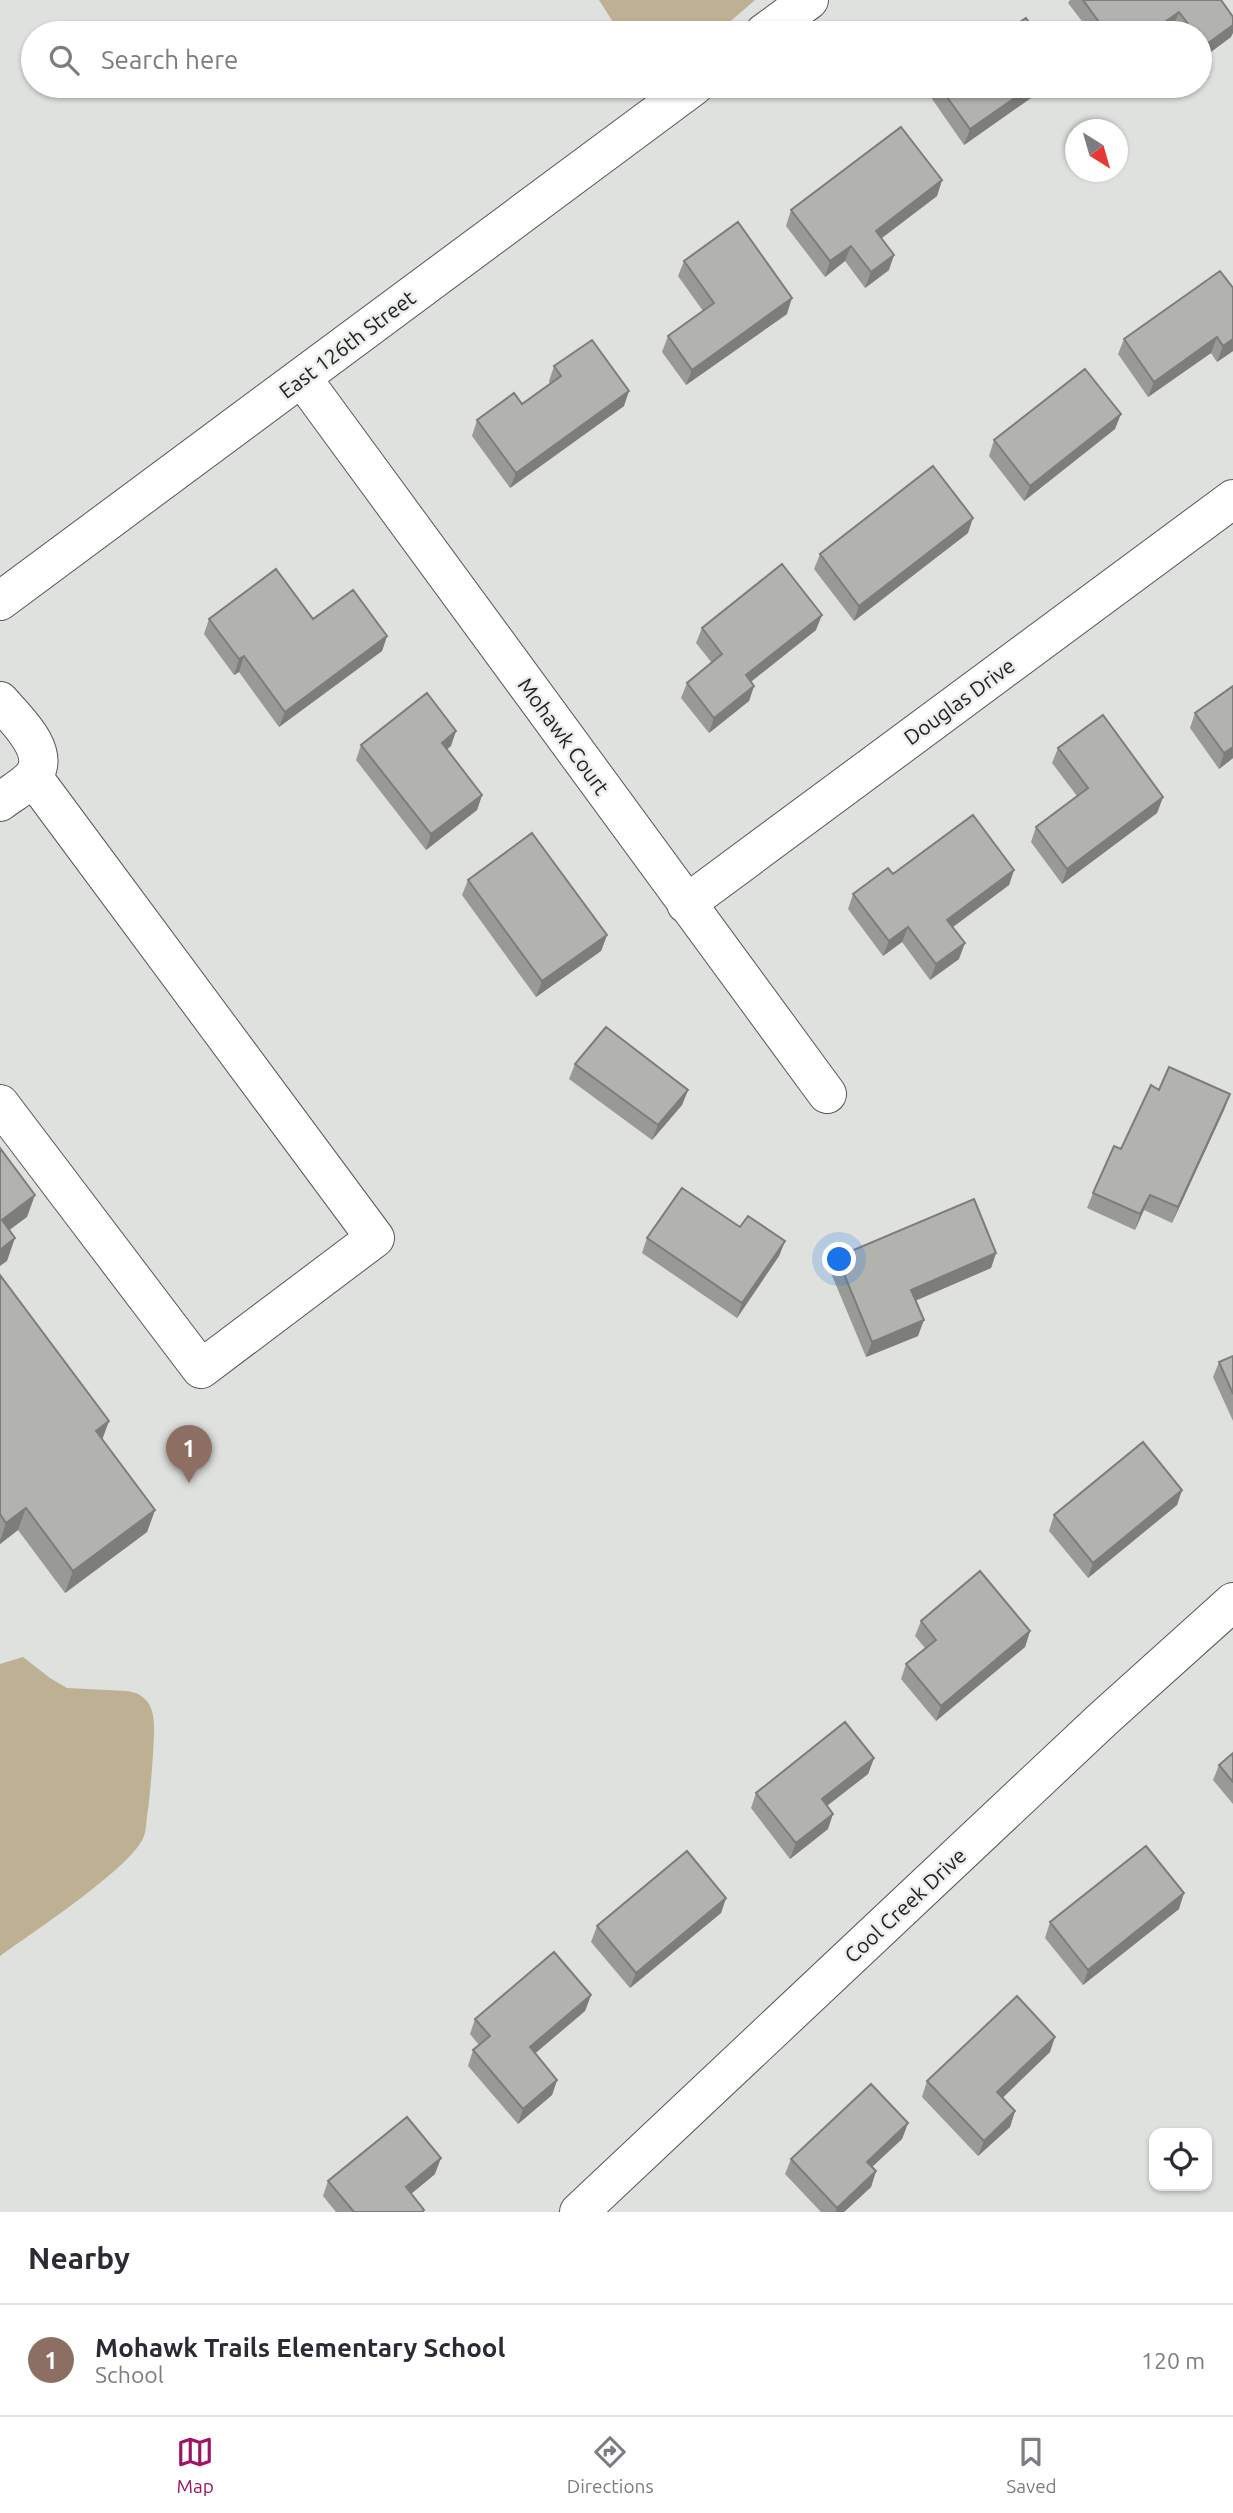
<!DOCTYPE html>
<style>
body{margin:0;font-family:Ubuntu,sans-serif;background:#f7f7f7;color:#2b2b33}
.controls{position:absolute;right:21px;bottom:21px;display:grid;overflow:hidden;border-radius:14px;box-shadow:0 2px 5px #0004}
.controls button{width:63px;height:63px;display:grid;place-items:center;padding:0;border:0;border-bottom:2px solid #e1e1e2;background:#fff;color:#2b2b33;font:35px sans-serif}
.compass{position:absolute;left:1065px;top:119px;width:63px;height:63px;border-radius:50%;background:#fff;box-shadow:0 2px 5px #0004;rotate:143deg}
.you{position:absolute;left:840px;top:1260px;width:24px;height:24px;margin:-18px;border:5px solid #fff;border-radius:50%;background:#1a73e8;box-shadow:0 0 0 10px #1a73e833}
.badge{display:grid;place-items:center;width:46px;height:46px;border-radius:50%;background:#9d1666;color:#fff;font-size:23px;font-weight:700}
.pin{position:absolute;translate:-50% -58px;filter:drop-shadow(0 2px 4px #0008)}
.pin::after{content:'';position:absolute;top:37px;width:24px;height:21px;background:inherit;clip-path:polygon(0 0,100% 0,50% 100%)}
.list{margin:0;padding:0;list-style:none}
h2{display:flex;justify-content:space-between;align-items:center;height:91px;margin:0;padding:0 28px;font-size:30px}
h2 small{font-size:23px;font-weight:400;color:#7c7c81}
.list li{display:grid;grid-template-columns:46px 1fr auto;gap:21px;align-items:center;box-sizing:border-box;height:112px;padding:0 28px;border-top:2px solid #e1e1e2}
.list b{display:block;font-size:26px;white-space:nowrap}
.list p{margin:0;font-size:23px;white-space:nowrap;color:#7c7c81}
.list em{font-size:23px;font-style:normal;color:#7c7c81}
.icon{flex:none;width:38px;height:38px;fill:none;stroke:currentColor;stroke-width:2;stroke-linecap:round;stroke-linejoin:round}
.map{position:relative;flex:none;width:1233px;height:2212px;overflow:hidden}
.search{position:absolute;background:#fff;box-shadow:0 2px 5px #0004;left:21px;right:21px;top:21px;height:77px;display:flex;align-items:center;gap:18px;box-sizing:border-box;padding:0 24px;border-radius:38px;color:#7c7c81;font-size:26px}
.sheet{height:203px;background:#fff}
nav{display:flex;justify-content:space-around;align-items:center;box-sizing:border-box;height:98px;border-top:2px solid #e1e1e2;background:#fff;font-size:19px;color:#7c7c81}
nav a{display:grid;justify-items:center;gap:4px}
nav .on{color:#9d1666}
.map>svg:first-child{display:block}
.green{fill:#beb093}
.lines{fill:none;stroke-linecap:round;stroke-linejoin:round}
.minor-casing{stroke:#555855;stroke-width:40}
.minor{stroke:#fff;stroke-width:38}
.wall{fill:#999996}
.shaded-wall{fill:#7d7d7a}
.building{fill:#b2b2ae;stroke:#7d7d7a;stroke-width:2}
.labels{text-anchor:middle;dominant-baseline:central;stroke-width:5;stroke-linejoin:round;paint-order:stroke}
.street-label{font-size:21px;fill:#212221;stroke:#ebeeeb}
</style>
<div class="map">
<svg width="1233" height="2212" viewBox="0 0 1233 2212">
<rect width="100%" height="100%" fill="#dee1de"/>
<!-- green -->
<path class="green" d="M 599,0 L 755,0 L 717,33 L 620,33 Z
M 23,1657 L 50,1678 L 67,1688 L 127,1691 C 151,1694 155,1713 154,1734 C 153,1760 151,1784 148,1810 C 146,1818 147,1828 144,1836 C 134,1866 29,1935 0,1956 L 0,1664 Z"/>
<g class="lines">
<!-- minor casing -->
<g class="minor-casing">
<path id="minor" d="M 764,33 L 809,0
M 302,378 L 827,1094
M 0,601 L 694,86
M 0,701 C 14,718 51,750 34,775 C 27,785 10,794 0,802
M 686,904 L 1233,499
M 0,1104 L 201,1369 L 375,1238 L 33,777
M 579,2212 L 1103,1719 L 1233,1602"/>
</g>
<!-- minor -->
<use href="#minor" class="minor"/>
</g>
<!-- wall -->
<path class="wall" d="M 1070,0 L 1221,0 L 1231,37 L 1200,60 L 1200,33 L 1178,33 L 1173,27 L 1165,33 L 1091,33 L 1068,3 Z
M 934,86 L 1048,86 L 964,145 L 930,96 Z
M 942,180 L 937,196 L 882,238 L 889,270 L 865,288 L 845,261 L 825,277 L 786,226 L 791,210 Z
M 684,261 L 787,314 L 686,385 L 662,352 L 668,336 L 703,311 L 678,276 Z
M 1233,288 L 1233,351 L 1217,362 L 1211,353 L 1148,397 L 1118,354 L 1124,339 Z
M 554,366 L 624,406 L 510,488 L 472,436 L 477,420 L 522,404 L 550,384 L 549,381 Z
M 1115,429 L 1024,501 L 989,456 L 994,440 Z
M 968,533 L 854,621 L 814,569 L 820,554 Z
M 209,619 L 313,619 L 387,636 L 382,651 L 279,727 L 239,672 L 234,675 L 204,634 Z
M 702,628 L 816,630 L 751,682 L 754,686 L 749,701 L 709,733 L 681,698 L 687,683 L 712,663 L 696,643 Z
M 1233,686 L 1233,758 L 1219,769 L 1190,728 L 1195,713 Z
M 361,745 L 451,746 L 447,749 L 482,795 L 477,810 L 426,850 L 356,760 Z
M 1058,748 L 1163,797 L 1157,813 L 1062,884 L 1031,842 L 1036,827 L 1077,796 L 1052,763 Z
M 1014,870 L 1009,885 L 953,927 L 959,959 L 930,980 L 902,942 L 883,956 L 848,909 L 853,894 Z
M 468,880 L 607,935 L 601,951 L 536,997 L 462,895 Z
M 575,1064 L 688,1090 L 682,1105 L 652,1140 L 569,1079 Z
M 1159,1090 L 1230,1094 L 1224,1110 L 1172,1223 L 1144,1210 L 1135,1230 L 1087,1208 L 1093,1193 Z
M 740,1227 L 785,1241 L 779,1256 L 737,1318 L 642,1253 L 647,1238 Z
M 996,1253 L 991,1268 L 915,1301 L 918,1336 L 866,1357 L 831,1273 L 837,1257 Z
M 0,1275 L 102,1440 L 155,1510 L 147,1532 L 65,1593 L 18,1530 L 0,1544 Z
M 1233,1356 L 1233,1421 L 1213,1377 L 1219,1362 Z
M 1182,1490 L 1177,1505 L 1088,1578 L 1049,1531 L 1054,1515 Z
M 921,1621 L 1030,1631 L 1025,1647 L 936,1721 L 901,1679 L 906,1664 L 925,1648 L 915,1636 Z
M 1233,1753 L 1233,1804 L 1213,1780 L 1219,1765 Z
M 874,1758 L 868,1774 L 827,1806 L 828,1829 L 790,1859 L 751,1808 L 756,1793 Z
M 726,1898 L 721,1913 L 630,1988 L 591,1942 L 597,1926 Z
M 1179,1909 L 1083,1985 L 1045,1938 L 1050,1922 Z
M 591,1995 L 585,2011 L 535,2053 L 557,2080 L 552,2095 L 518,2124 L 468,2066 L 473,2050 L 479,2045 L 470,2034 L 475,2019 Z
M 1050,2052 L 1002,2098 L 1015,2111 L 1010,2127 L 978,2156 L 922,2097 L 927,2081 Z
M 908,2123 L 902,2139 L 872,2167 L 876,2171 L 871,2187 L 844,2212 L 821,2212 L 785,2174 L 791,2159 Z
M 435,2174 L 411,2194 L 424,2210 L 423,2212 L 336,2212 L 323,2196 L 328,2181 Z"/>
<!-- shaded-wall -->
<path class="shaded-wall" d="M 1179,12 L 1173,27 L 1165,33 L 1149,33 Z
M 1233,25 L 1233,33 L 1231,37 L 1200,60 L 1204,46 Z
M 1032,86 L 1048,86 L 964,145 L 970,129 Z
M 942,180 L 937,196 L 871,246 L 876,231 Z
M 851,246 L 845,261 L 825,277 L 830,261 Z
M 894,255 L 889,270 L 865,288 L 871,272 Z
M 792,298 L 787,314 L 686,385 L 692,370 Z
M 1217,337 L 1211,353 L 1148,397 L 1154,382 Z
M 1233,339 L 1233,351 L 1217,362 L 1223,346 Z
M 629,391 L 624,406 L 510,488 L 516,473 Z
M 1121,414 L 1115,429 L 1024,501 L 1030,486 Z
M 973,518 L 968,533 L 854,621 L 859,606 Z
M 822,615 L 816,630 L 740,690 L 746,675 Z
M 387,636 L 382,651 L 279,727 L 285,712 Z
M 244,656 L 239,672 L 234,675 L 239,659 Z
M 754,686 L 749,701 L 709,733 L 714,718 Z
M 456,731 L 451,746 L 436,758 L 442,743 Z
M 1233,747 L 1233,758 L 1219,769 L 1224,753 Z
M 482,795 L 477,810 L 426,850 L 431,834 Z
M 1163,797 L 1157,813 L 1062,884 L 1067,869 Z
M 1014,870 L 1009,885 L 942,935 L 947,920 Z
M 908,927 L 902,942 L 883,956 L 889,941 Z
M 607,935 L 601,951 L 536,997 L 542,981 Z
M 965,943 L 959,959 L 930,980 L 936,964 Z
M 688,1090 L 682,1105 L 652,1140 L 658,1125 Z
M 1230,1094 L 1224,1110 L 1172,1223 L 1178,1207 Z
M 35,1195 L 27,1217 L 0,1237 L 2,1220 Z
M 1150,1195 L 1144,1210 L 1135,1230 L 1140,1214 Z
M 15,1238 L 7,1261 L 0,1266 L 0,1250 Z
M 785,1241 L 779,1256 L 737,1318 L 742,1303 Z
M 996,1253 L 991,1268 L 905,1305 L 911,1290 Z
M 924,1320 L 918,1336 L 866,1357 L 872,1342 Z
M 109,1421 L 101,1443 L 96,1431 Z
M 1182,1490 L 1177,1505 L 1088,1578 L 1093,1563 Z
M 26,1508 L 18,1530 L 0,1544 L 0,1541 L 6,1523 Z
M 155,1510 L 147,1532 L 65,1593 L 73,1571 Z
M 1030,1631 L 1025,1647 L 936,1721 L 941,1706 Z
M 874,1758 L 868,1774 L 816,1814 L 822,1799 Z
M 833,1814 L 828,1829 L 790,1859 L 796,1843 Z
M 1184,1893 L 1179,1909 L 1083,1985 L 1088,1970 Z
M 726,1898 L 721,1913 L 630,1988 L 636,1973 Z
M 591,1995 L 585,2011 L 525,2062 L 530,2047 Z
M 1055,2037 L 1050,2052 L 992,2108 L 997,2092 Z
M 557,2080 L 552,2095 L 518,2124 L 523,2109 Z
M 1015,2111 L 1010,2127 L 978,2156 L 984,2141 Z
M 908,2123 L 902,2139 L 861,2177 L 867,2162 Z
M 441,2158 L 435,2174 L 400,2203 L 406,2187 Z
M 876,2171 L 871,2187 L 844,2212 L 836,2212 L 837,2208 Z"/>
<!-- building -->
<path class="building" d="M 1083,0 L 1221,0 L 1233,17 L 1233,25 L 1204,46 L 1200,40 L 1200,33 L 1195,33 L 1179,12 L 1149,33 L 1107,33 Z
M 1026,18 L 1036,33 L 1004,33 Z
M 939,86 L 1032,86 L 970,129 Z
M 901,127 L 942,180 L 876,231 L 894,255 L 871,272 L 851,246 L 830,261 L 791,210 Z
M 738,222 L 792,298 L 692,370 L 668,336 L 714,303 L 684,261 Z
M 1220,271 L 1233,288 L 1233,339 L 1223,346 L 1217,337 L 1154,382 L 1124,339 Z
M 592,340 L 629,391 L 516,473 L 477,420 L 514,393 L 522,404 L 561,376 L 554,366 Z
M 1085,369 L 1121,414 L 1030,486 L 994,440 Z
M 933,466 L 973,518 L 859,606 L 820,554 Z
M 782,564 L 822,615 L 746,675 L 754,686 L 714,718 L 687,683 L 722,654 L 702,628 Z
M 276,569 L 313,619 L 353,590 L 387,636 L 285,712 L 244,656 L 239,659 L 209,619 Z
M 1233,686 L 1233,747 L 1224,753 L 1195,713 Z
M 427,693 L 456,731 L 442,743 L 482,795 L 431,834 L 361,745 Z
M 1103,715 L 1163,797 L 1067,869 L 1036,827 L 1088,788 L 1058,748 Z
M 973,815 L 1014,870 L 947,920 L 965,943 L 936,964 L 908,927 L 889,941 L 853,894 L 888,868 L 893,874 Z
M 532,833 L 607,935 L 542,981 L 468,880 Z
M 606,1027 L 688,1090 L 658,1125 L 575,1064 Z
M 1169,1067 L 1230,1094 L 1178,1207 L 1150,1195 L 1140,1214 L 1093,1193 L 1114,1146 L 1121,1149 L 1151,1085 L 1159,1090 Z
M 0,1148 L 35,1195 L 2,1220 L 15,1238 L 0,1250 Z
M 682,1188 L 740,1227 L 748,1216 L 785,1241 L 742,1303 L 647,1238 Z
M 974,1199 L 996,1253 L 911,1290 L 924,1320 L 872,1342 L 837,1257 Z
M 0,1275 L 109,1421 L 96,1431 L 155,1510 L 73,1571 L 26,1508 L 6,1523 L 0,1514 Z
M 1233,1356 L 1233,1394 L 1219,1362 Z
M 1143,1442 L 1182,1490 L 1093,1563 L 1054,1515 Z
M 980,1571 L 1030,1631 L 941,1706 L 906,1664 L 936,1640 L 921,1621 Z
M 845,1722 L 874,1758 L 822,1799 L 833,1814 L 796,1843 L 756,1793 Z
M 1233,1753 L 1233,1782 L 1219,1765 Z
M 1146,1846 L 1184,1893 L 1088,1970 L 1050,1922 Z
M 687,1851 L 726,1898 L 636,1973 L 597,1926 Z
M 554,1952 L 591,1995 L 530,2047 L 557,2080 L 523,2109 L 473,2050 L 490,2036 L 475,2019 Z
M 1017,1996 L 1055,2037 L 997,2092 L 1015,2111 L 984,2141 L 927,2081 Z
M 871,2084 L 908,2123 L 867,2162 L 876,2171 L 837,2208 L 791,2159 Z
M 407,2117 L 441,2158 L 406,2187 L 424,2210 L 422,2212 L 354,2212 L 328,2181 Z"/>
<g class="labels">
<!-- street labels -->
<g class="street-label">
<text transform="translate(347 344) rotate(-37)">East 126th Street</text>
<text transform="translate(959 701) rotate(-36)">Douglas Drive</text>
<text transform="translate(564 736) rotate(54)">Mohawk Court</text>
<text transform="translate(905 1905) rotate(-43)">Cool Creek Drive</text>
</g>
</g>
</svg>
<div class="controls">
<button><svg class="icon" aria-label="locate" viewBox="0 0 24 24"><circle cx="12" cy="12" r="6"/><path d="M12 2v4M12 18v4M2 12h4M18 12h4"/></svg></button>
</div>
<svg class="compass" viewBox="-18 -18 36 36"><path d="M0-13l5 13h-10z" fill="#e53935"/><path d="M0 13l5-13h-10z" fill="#7c7c81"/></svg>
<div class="you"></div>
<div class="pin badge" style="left:189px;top:1483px;background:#8d6e63">1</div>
<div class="search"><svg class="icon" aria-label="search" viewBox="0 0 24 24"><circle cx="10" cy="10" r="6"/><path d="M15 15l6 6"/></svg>Search here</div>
</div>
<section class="sheet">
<h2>Nearby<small></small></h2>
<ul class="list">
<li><span class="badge" style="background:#8d6e63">1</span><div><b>Mohawk Trails Elementary School</b><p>School</p></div><em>120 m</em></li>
</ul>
</section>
<nav>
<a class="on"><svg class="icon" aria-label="map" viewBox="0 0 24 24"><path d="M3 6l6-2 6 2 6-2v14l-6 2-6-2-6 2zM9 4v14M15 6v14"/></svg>Map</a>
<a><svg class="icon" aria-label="directions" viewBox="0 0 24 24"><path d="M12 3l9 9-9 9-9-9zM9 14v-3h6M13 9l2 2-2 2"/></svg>Directions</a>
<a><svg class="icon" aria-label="saved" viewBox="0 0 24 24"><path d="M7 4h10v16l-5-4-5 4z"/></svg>Saved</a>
</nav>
